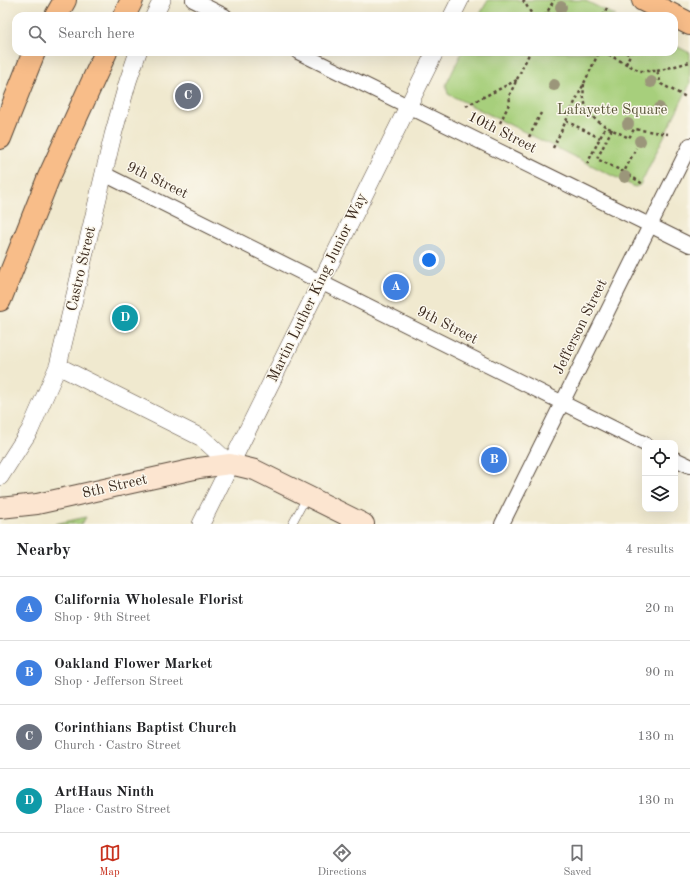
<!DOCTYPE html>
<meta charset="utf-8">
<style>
body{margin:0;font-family:"Old Standard TT",serif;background:#f2f2f2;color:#202124}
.controls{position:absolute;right:12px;bottom:12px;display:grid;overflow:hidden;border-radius:8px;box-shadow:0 4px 16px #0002}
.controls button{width:36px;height:36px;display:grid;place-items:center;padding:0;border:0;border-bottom:1px solid #e0e0e0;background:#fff;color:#202124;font:20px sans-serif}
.you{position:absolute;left:429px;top:260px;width:14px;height:14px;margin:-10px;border:3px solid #fff;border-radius:50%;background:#1a73e8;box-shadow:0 0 0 6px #1a73e833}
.badge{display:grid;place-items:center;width:26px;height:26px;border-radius:50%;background:#c8321e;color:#fff;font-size:13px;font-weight:700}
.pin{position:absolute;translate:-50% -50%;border:2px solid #fff;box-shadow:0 1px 4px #0006}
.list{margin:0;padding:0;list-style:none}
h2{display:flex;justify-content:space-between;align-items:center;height:52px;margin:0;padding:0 16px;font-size:17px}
h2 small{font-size:13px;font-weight:400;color:#757577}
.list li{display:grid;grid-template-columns:26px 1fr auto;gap:12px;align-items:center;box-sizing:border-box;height:64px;padding:0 16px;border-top:1px solid #e0e0e0}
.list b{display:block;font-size:15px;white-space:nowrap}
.list p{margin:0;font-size:13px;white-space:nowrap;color:#757577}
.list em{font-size:13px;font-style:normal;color:#757577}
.icon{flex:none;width:22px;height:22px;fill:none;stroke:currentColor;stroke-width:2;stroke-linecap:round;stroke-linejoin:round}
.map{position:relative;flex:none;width:690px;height:524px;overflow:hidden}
.search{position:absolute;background:#fff;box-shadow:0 4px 16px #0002;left:12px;right:12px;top:12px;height:44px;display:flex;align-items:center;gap:10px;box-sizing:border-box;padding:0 14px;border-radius:12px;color:#757577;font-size:15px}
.sheet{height:308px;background:#fff}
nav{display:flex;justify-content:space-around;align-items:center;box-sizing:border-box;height:56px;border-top:1px solid #e0e0e0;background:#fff;font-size:11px;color:#757577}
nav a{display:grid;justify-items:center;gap:2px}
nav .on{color:#c8321e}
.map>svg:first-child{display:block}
.green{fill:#a7cf7b;stroke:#717c4c}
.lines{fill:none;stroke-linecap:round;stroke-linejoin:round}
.service-casing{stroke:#564739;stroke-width:8}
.minor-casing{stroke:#564739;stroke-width:16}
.tertiary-casing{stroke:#564739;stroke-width:18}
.secondary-casing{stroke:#564739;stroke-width:22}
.primary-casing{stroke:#564739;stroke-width:24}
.motorway-casing{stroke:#564739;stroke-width:24}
.path{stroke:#564739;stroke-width:2.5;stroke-dasharray:3 3;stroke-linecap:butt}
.service{stroke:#fff;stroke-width:7}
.minor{stroke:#fff;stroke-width:14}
.tertiary{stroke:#fff;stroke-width:17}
.secondary{stroke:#fce5d0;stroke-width:20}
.primary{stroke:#f8bd89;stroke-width:22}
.motorway{stroke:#f8bd89;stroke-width:22}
.tree{fill:#9b967a}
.labels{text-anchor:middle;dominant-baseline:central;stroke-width:3;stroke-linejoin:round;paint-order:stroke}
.park-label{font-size:15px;fill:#565335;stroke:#fbf7ec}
.street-label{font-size:15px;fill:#3b2a1e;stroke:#fbf7ec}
</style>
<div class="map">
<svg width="690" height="524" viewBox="0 0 690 524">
<rect width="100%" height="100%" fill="#fbf7ec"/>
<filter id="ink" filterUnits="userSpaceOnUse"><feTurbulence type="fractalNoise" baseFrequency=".025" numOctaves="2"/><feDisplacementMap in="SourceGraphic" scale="8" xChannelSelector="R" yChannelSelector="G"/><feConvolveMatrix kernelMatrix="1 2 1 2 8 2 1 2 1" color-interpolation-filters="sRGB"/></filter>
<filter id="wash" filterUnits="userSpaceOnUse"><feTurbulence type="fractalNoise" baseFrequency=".012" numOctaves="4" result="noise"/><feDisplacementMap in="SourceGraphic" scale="16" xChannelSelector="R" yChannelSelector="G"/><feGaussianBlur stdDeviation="0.9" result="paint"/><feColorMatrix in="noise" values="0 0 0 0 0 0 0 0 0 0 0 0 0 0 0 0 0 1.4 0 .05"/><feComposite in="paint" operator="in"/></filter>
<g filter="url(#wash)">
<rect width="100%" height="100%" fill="#f0e9cf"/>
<!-- green -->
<path class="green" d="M 488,0 L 584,0 L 616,16 L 479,16 Z
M 674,45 L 690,53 L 690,84 L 640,185 L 635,187 L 448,94 L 446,85 L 462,52 L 674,52 Z
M 86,517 L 82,524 L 55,524 Z"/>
</g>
<g filter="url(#ink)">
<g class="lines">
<!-- service casing -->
<g class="service-casing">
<path id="service" d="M 292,524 L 306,498"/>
</g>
<!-- minor casing -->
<g class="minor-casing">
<path id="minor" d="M 193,0 L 225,16
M 298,52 L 690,245
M 104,174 L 645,444
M 675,459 L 690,466
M 502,524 L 690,145"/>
</g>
<!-- tertiary casing -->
<g class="tertiary-casing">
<path id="tertiary" d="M 154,16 L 162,0
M 452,16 L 460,0
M 58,366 L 202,438 L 230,464
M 0,477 L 30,430 L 58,366 L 113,135 L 128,81 L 138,52
M 201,524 L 435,52"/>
</g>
<!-- secondary casing -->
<g class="secondary-casing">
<path id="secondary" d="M 0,508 L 37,504 L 199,468 L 230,464 L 255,470 L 364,524"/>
</g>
<!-- primary casing -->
<g class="primary-casing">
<path id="primary" d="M 643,0 L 690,24"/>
</g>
<!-- motorway casing -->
<g class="motorway-casing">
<path id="motorway" d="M 56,16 L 65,0
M 124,16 L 132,0
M 0,138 L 34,52
M 0,300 L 48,179 L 106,52"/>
</g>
<!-- path -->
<path class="path" d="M 523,0 L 533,16
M 547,13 L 567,16
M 545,16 L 554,0
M 603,16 L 607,8
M 603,52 L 640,71 L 657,71 L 661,84 L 686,97
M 626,52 L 630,56
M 626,64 L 631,52
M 657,71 L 690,62
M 584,84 C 580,119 602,124 629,138 L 634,129 L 668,134
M 466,106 L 517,80
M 566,121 L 600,138
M 500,123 L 510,102 L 509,96 L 530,52
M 612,129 L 597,159 L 624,172 L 636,148
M 529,137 L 541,113
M 553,148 L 599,52
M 587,164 L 606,126
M 624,172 L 643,184"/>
<!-- service -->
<use href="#service" class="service"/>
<!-- minor -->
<use href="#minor" class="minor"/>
<!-- tertiary -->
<use href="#tertiary" class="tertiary"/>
<!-- secondary -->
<use href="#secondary" class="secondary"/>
<!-- primary -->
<use href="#primary" class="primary"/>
<!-- motorway -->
<use href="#motorway" class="motorway"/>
</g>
<!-- trees -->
<g class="tree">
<circle cx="561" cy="7" r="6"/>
<circle cx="651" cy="82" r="6"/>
<circle cx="554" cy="85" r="6"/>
<circle cx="659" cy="108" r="6"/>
<circle cx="628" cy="124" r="6"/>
<circle cx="640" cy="141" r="6"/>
<circle cx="625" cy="177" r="6"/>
</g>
</g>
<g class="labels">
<!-- park labels -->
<g class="park-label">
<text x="612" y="110">Lafayette Square</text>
</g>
<!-- street labels -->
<g class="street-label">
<text transform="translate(502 133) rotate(27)">10th Street</text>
<text transform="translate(157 181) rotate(26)">9th Street</text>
<text transform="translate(82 269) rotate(-77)">Castro Street</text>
<text transform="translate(318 288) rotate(-64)">Martin Luther King Junior Way</text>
<text transform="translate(447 326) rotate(27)">9th Street</text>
<text transform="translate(581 327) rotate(-64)">Jefferson Street</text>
<text transform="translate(115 487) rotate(-13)">8th Street</text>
</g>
</g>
</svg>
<div class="controls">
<button><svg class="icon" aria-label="locate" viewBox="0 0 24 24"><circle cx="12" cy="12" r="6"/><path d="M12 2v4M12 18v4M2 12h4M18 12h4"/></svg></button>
<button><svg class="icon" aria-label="layers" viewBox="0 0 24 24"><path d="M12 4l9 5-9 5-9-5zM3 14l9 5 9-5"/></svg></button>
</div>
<div class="you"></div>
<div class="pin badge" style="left:396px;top:287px;background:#3f7fe0">A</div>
<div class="pin badge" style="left:494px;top:460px;background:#3f7fe0">B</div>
<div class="pin badge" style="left:188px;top:96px;background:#6b7280">C</div>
<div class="pin badge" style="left:125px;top:318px;background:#0f9aa8">D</div>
<div class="search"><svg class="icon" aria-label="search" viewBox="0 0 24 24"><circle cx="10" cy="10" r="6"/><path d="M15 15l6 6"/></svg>Search here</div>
</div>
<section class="sheet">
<h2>Nearby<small>4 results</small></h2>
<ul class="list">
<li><span class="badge" style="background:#3f7fe0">A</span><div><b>California Wholesale Florist</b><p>Shop · 9th Street</p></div><em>20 m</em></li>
<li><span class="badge" style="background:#3f7fe0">B</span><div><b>Oakland Flower Market</b><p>Shop · Jefferson Street</p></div><em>90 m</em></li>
<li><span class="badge" style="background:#6b7280">C</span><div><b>Corinthians Baptist Church</b><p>Church · Castro Street</p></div><em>130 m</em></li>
<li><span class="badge" style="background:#0f9aa8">D</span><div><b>ArtHaus Ninth</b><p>Place · Castro Street</p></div><em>130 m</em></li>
</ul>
</section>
<nav>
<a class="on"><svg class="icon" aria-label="map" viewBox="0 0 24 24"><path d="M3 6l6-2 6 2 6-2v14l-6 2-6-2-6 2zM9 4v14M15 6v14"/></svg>Map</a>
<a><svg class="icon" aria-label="directions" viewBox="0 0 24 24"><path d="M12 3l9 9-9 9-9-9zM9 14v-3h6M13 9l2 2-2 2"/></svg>Directions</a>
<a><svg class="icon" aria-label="saved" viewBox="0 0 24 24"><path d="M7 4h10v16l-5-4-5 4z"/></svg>Saved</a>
</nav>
